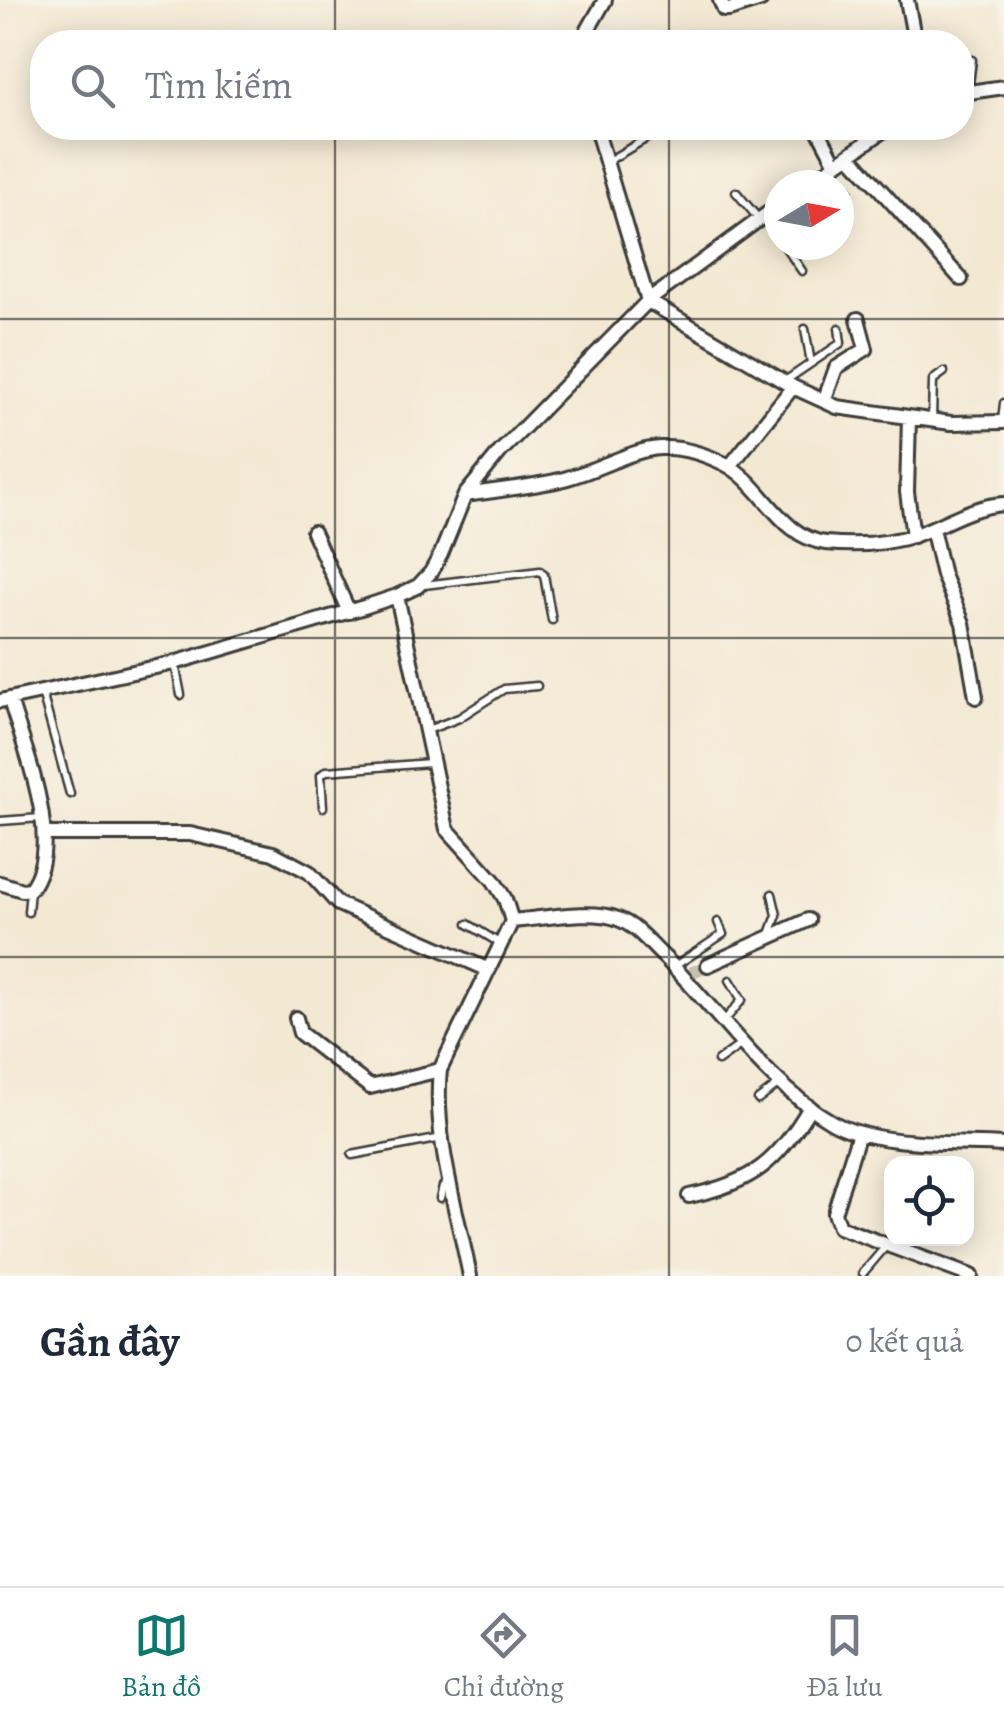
<!DOCTYPE html>
<html lang="vi">
<meta charset="utf-8">
<style>
body{margin:0;font-family:Alegreya,serif;background:#f6f6f7;color:#1f2937}
.controls{position:absolute;right:30px;bottom:30px;display:grid;overflow:hidden;border-radius:20px;box-shadow:0 5px 25px #0003}
.controls button{width:90px;height:90px;display:grid;place-items:center;padding:0;border:0;border-bottom:2px solid #e0e1e3;background:#fff;color:#1f2937;font:50px sans-serif}
.compass{position:absolute;left:764px;top:170px;width:90px;height:90px;border-radius:50%;background:#fff;box-shadow:0 5px 25px #0003;rotate:80deg}
.list{margin:0;padding:0;list-style:none}
h2{display:flex;justify-content:space-between;align-items:center;height:130px;margin:0;padding:0 40px;font-size:42px}
h2 small{font-size:32px;font-weight:400;color:#747a83}
.icon{flex:none;width:55px;height:55px;fill:none;stroke:currentColor;stroke-width:2;stroke-linecap:round;stroke-linejoin:round}
.map{position:relative;flex:none;width:1004px;height:1276px;overflow:hidden}
.search{position:absolute;background:#fff;box-shadow:0 5px 25px #0003;left:30px;right:30px;top:30px;height:110px;display:flex;align-items:center;gap:25px;box-sizing:border-box;padding:0 35px;border-radius:40px;color:#747a83;font-size:38px}
.sheet{height:310px;background:#fff}
nav{display:flex;justify-content:space-around;align-items:center;box-sizing:border-box;height:140px;border-top:2px solid #e0e1e3;background:#fff;font-size:28px;color:#747a83}
nav a{display:grid;justify-items:center;gap:5px}
nav .on{color:#0f766e}
.map>svg:first-child{display:block}
.lines{fill:none;stroke-linecap:round;stroke-linejoin:round}
.street-tunnel{stroke:#c8c0ae;stroke-width:12;stroke-dasharray:12 6;stroke-linecap:butt}
.lane-casing{stroke:#3c3b37;stroke-width:11}
.street-casing{stroke:#3c3b37;stroke-width:18}
.lane{stroke:#fff;stroke-width:6}
.street{stroke:#fff;stroke-width:12}
.grid{fill:none;stroke:#1c1c1c;stroke-width:2.5;stroke-opacity:0.55}
</style>
<div class="map">
<svg width="1004" height="1276" viewBox="0 0 1004 1276">
<rect width="100%" height="100%" fill="#f7f3e8"/>
<filter id="ink" filterUnits="userSpaceOnUse"><feTurbulence type="fractalNoise" baseFrequency=".01" numOctaves="2"/><feDisplacementMap in="SourceGraphic" scale="20" xChannelSelector="R" yChannelSelector="G"/><feConvolveMatrix kernelMatrix="1 2 1 2 8 2 1 2 1" color-interpolation-filters="sRGB"/></filter>
<filter id="wash" filterUnits="userSpaceOnUse"><feTurbulence type="fractalNoise" baseFrequency=".0048" numOctaves="4" result="noise"/><feDisplacementMap in="SourceGraphic" scale="40" xChannelSelector="R" yChannelSelector="G"/><feGaussianBlur stdDeviation="2.25" result="paint"/><feColorMatrix in="noise" values="0 0 0 0 0 0 0 0 0 0 0 0 0 0 0 0 0 1.4 0 .05"/><feComposite in="paint" operator="in"/></filter>
<g filter="url(#wash)">
<rect width="100%" height="100%" fill="#f3e9d3"/>
</g>
<g filter="url(#ink)">
<g class="lines">
<!-- street-tunnel -->
<path class="street-tunnel" d="M 691,973 L 708,965"/>
<!-- lane casing -->
<g class="lane-casing">
<path id="lane" d="M 968,91 L 972,60
M 608,161 L 654,134
M 839,191 L 848,190
M 736,192 L 758,218
M 764,217 L 779,238
M 784,245 L 802,271
M 805,329 L 811,363
M 785,381 L 841,343 L 839,328
M 932,419 L 933,380 L 944,372
M 1002,421 L 1004,403
M 424,585 L 540,571 L 544,575 L 552,620
M 175,664 L 181,695
M 42,693 L 70,794
M 425,731 L 459,718 L 504,689 L 537,686
M 323,807 L 321,775 L 326,771 L 430,763
M 0,821 L 41,818
M 28,912 L 30,890
M 468,924 L 501,944
M 769,937 L 777,915 L 772,894
M 675,966 L 723,934 L 718,922
M 725,1020 L 742,1000 L 730,980
M 718,1061 L 743,1043
M 758,1100 L 779,1084
M 352,1155 L 442,1138
M 440,1198 L 443,1186 L 450,1182
M 863,1273 L 886,1246"/>
</g>
<!-- street casing -->
<g class="street-casing">
<path id="street" d="M 720,0 L 724,10 L 729,10 L 761,0
M 907,0 L 915,42
M 581,42 L 605,0
M 962,93 L 1004,87
M 596,128 L 648,301 L 793,387 L 837,407 L 951,423 L 1004,422
M 817,128 L 836,164
M 849,155 L 961,279
M 807,185 L 887,128
M 824,401 L 836,368 L 866,349 L 858,319
M 909,418 L 907,492 L 913,536
M 730,466 L 793,387
M 465,495 C 498,490 532,487 564,479 C 629,461 652,428 725,464 C 763,483 780,538 826,543 C 856,546 889,544 918,534 C 947,523 972,506 1004,504
M 932,528 L 943,575 L 963,623 L 976,697
M 313,532 L 349,612
M 397,596 L 447,829 L 494,881 L 505,899 L 512,921 L 440,1070 C 433,1137 457,1210 470,1276
M 0,701 L 174,663 L 364,607 L 397,596 L 418,586 L 431,572 L 441,554 L 465,495 L 500,452 L 648,301 L 779,205
M 46,834 L 190,834 L 273,853 L 309,872 L 338,904 L 489,970
M 0,883 L 22,890 L 30,889 C 65,844 24,749 10,700
M 512,921 C 541,919 592,908 618,919 C 637,926 650,944 664,957 C 718,1010 766,1084 832,1122 C 876,1147 954,1142 1004,1145
M 708,965 L 808,920
M 296,1018 L 300,1033 L 370,1087 L 440,1070
M 859,1133 L 834,1213 L 839,1227 L 971,1276
M 689,1196 C 752,1183 778,1162 810,1107"/>
</g>
<!-- lane -->
<use href="#lane" class="lane"/>
<!-- street -->
<use href="#street" class="street"/>
</g>
</g>
<!-- grid -->
<path class="grid" d="M 335,0 L 335,42M 669,0 L 669,42M 335,128 L 335,1276M 669,128 L 669,1276M 0,319 L 1004,319M 0,638 L 1004,638M 0,957 L 1004,957"/>
</svg>
<div class="controls">
<button><svg class="icon" aria-label="locate" viewBox="0 0 24 24"><circle cx="12" cy="12" r="6"/><path d="M12 2v4M12 18v4M2 12h4M18 12h4"/></svg></button>
</div>
<svg class="compass" viewBox="-18 -18 36 36"><path d="M0-13l5 13h-10z" fill="#e53935"/><path d="M0 13l5-13h-10z" fill="#747a83"/></svg>
<div class="search"><svg class="icon" aria-label="search" viewBox="0 0 24 24"><circle cx="10" cy="10" r="6"/><path d="M15 15l6 6"/></svg>Tìm kiếm</div>
</div>
<section class="sheet">
<h2>Gần đây<small>0 kết quả</small></h2>
<ul class="list">
</ul>
</section>
<nav>
<a class="on"><svg class="icon" aria-label="map" viewBox="0 0 24 24"><path d="M3 6l6-2 6 2 6-2v14l-6 2-6-2-6 2zM9 4v14M15 6v14"/></svg>Bản đồ</a>
<a><svg class="icon" aria-label="directions" viewBox="0 0 24 24"><path d="M12 3l9 9-9 9-9-9zM9 14v-3h6M13 9l2 2-2 2"/></svg>Chỉ đường</a>
<a><svg class="icon" aria-label="saved" viewBox="0 0 24 24"><path d="M7 4h10v16l-5-4-5 4z"/></svg>Đã lưu</a>
</nav>
